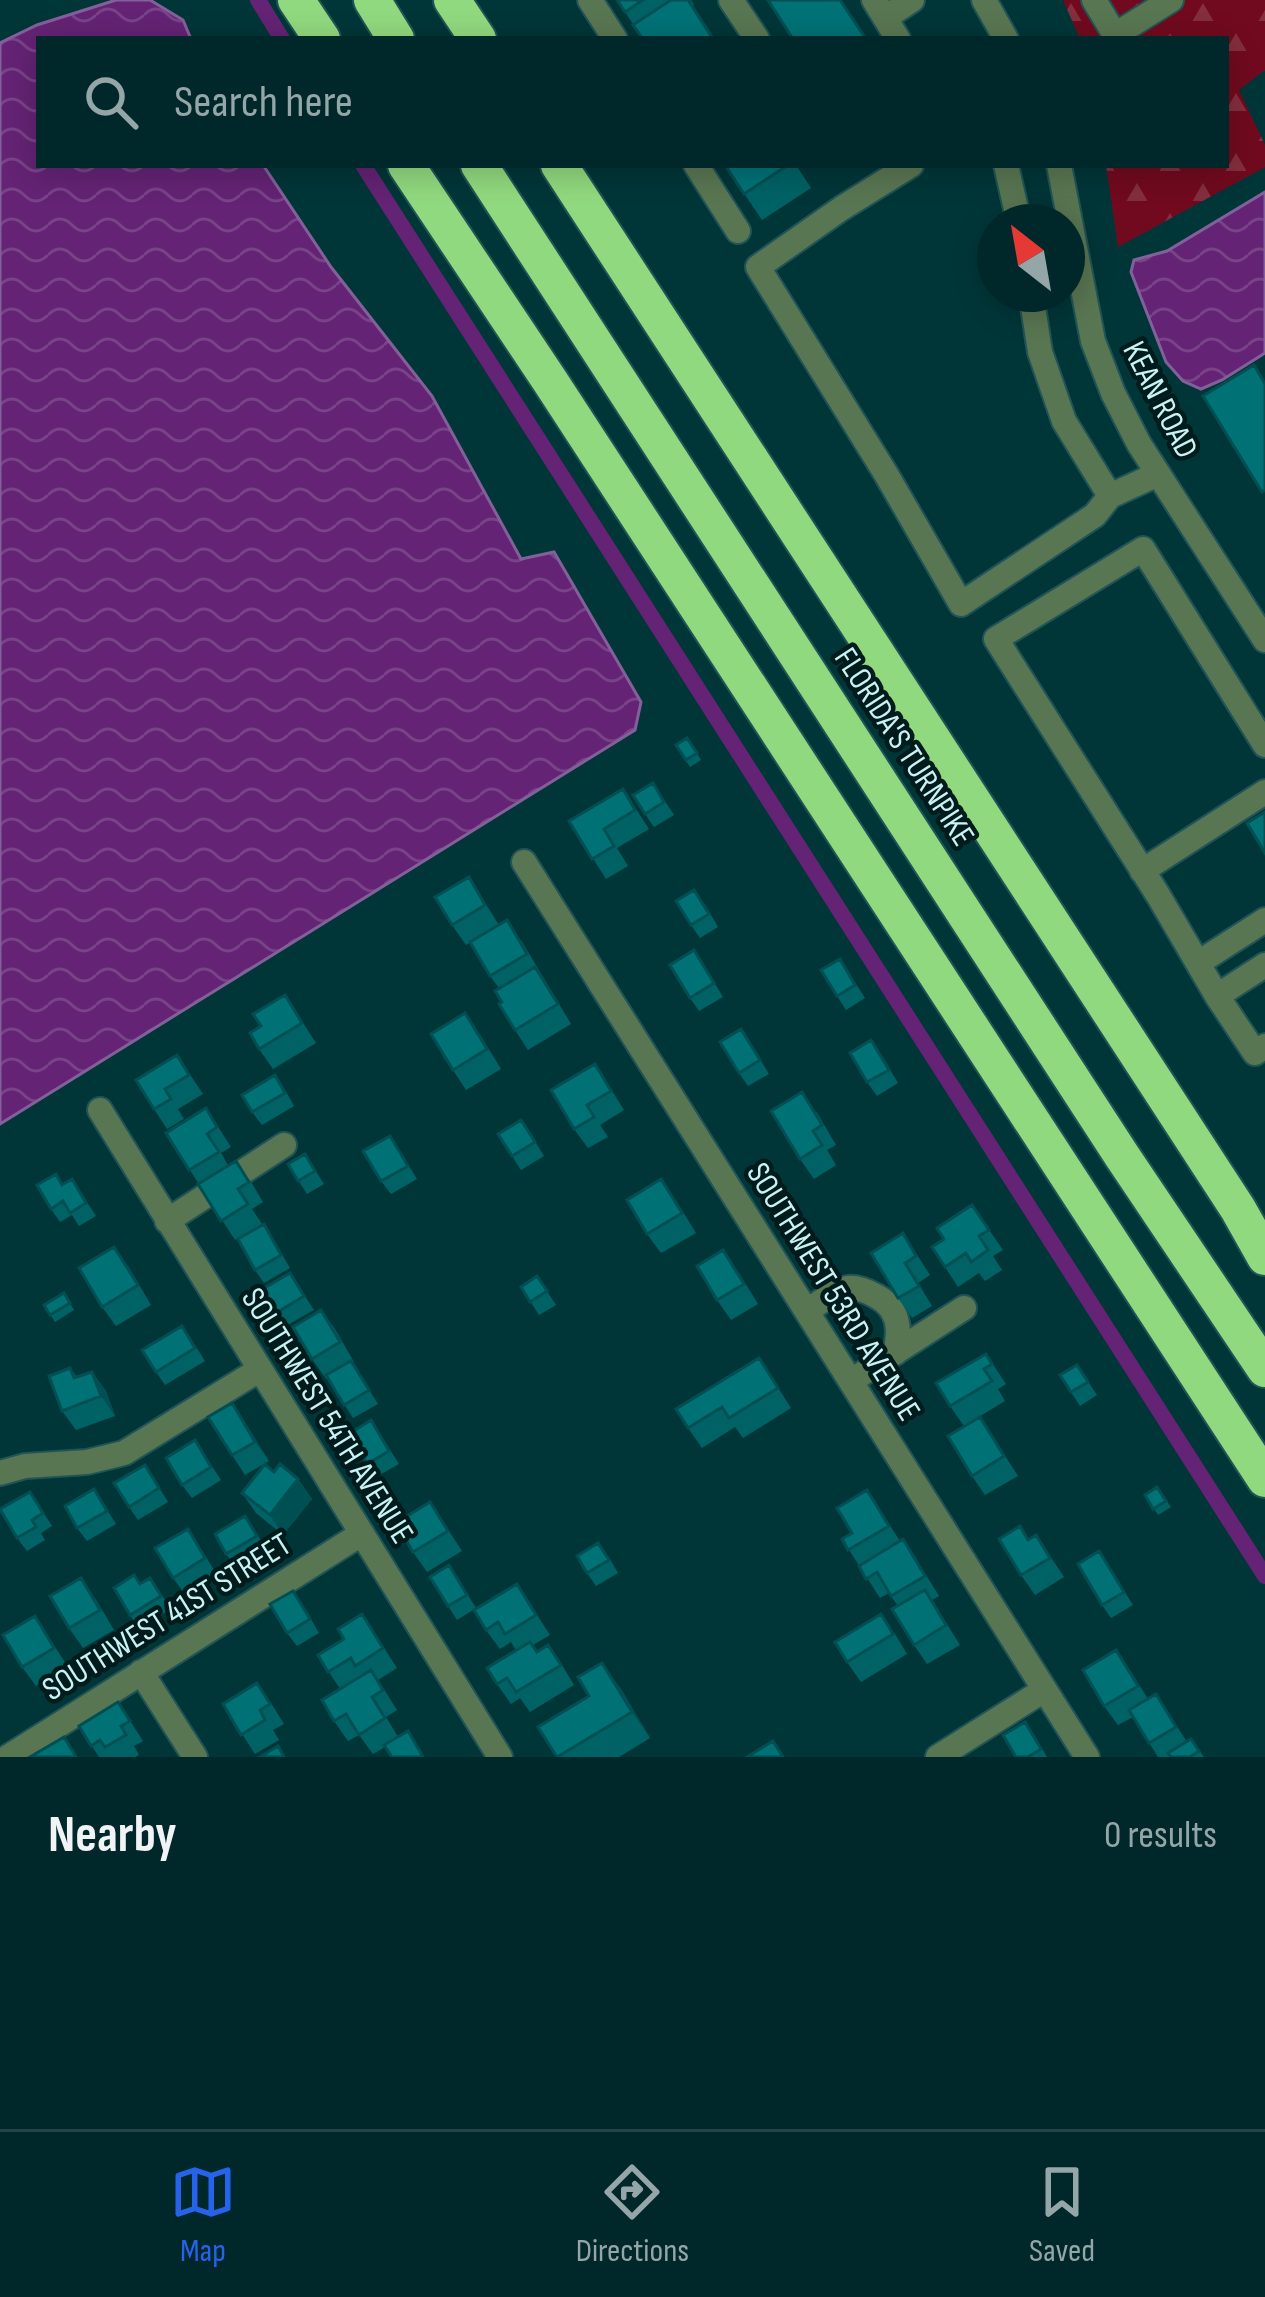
<!DOCTYPE html>
<style>
body{margin:0;font-family:"Sofia Sans Condensed",sans-serif;background:#0a3032;color:#f1f3f6}
.compass{position:absolute;left:977px;top:204px;width:108px;height:108px;border-radius:50%;background:#00282a;box-shadow:0 6px 30px #0003;rotate:329deg}
.list{margin:0;padding:0;list-style:none}
h2{display:flex;justify-content:space-between;align-items:center;height:156px;margin:0;padding:0 48px;font-size:51px}
h2 small{font-size:39px;font-weight:400;color:#95a6a8}
.icon{flex:none;width:66px;height:66px;fill:none;stroke:currentColor;stroke-width:2;stroke-linecap:round;stroke-linejoin:round}
.map{position:relative;flex:none;width:1265px;height:1757px;overflow:hidden}
.search{position:absolute;background:#00282a;box-shadow:0 6px 30px #0003;left:36px;right:36px;top:36px;height:132px;display:flex;align-items:center;gap:30px;box-sizing:border-box;padding:0 42px;border-radius:0px;color:#95a6a8;font-size:45px}
.sheet{height:372px;background:#00282a}
nav{display:flex;justify-content:space-around;align-items:center;box-sizing:border-box;height:168px;border-top:3px solid #224447;background:#00282a;font-size:33px;color:#95a6a8}
nav a{display:grid;justify-items:center;gap:6px}
nav .on{color:#2563eb}
.map>svg:first-child{display:block}
.forest{fill:url(#forest-firs)}
.water{fill:url(#water-waves);stroke:#82619a;stroke-width:3}
.lines{fill:none;stroke-linecap:round;stroke-linejoin:round}
.canal{stroke:#642374;stroke-width:16}
.minor-casing{stroke:#205456;stroke-width:28}
.highway-casing{stroke:#205456;stroke-width:40}
.minor{stroke:#597652;stroke-width:24}
.highway{stroke:#91d97e;stroke-width:36}
.wall{fill:#006265}
.shaded-wall{fill:#005053}
.building{fill:#007276;stroke:#005053;stroke-width:3}
.labels{text-anchor:middle;dominant-baseline:central;stroke-width:9;stroke-linejoin:round;paint-order:stroke}
.street-label{font-size:33px;fill:#c8f2f3;stroke:#001b1c}
</style>
<div class="map">
<svg width="1265" height="1757" viewBox="0 0 1265 1757">
<defs>
<pattern id="forest-firs" width="22" height="20" patternUnits="userSpaceOnUse" patternTransform="scale(3)"><rect width="22" height="20" fill="#710a1e"/><path d="M5 1l3.5 6h-7zM16 11l3.5 6h-7z" fill="#842e3f"/></pattern>
<pattern id="water-waves" width="16" height="10" patternUnits="userSpaceOnUse" patternTransform="scale(3)"><rect width="16" height="10" fill="#642374"/><path d="M0 5q4-4 8 0t8 0" fill="none" stroke="#794388"/></pattern>
</defs>
<rect width="100%" height="100%" fill="#003638"/>
<!-- forest -->
<path class="forest" d="M 1063,0 L 1265,0 L 1265,70 L 1239,90 L 1265,145 L 1265,167 L 1118,247 L 1106,165 L 1226,165 L 1226,39 L 1080,39 Z"/>
<!-- water -->
<path class="water" d="M 116,0 L 150,0 L 183,20 L 191,39 L 39,39 L 39,165 L 263,165 L 331,267 L 432,396 L 521,559 L 554,552 L 641,702 L 635,730 L 0,1124 L 0,43 L 37,25 Z
M 1265,192 L 1265,353 L 1222,380 L 1201,389 L 1183,381 L 1166,362 L 1131,272 L 1134,260 L 1167,251 Z"/>
<g class="lines">
<!-- canal -->
<path class="canal" d="M 258,0 L 282,39
M 363,165 L 1265,1576"/>
<!-- minor casing -->
<g class="minor-casing">
<path id="minor" d="M 590,0 L 615,39
M 731,0 L 757,39
M 874,0 L 898,39
M 984,0 L 1006,39
M 1094,0 L 1115,35 L 1171,0
M 885,18 L 912,0
M 696,165 L 738,231
M 911,165 L 842,208 L 758,267 L 886,474 L 961,604 L 1095,515 L 1110,496 L 1158,474
M 1006,165 L 1019,222
M 1059,165 L 1093,341 L 1113,393 L 1139,444 L 1265,640
M 1031,294 L 1040,352 L 1064,421 L 1110,496
M 524,862 L 1087,1757
M 1142,871 L 1265,792
M 1198,963 L 1265,920
M 1265,965 L 1217,996 L 1255,1053 L 1265,1046
M 1217,996 L 1158,895 L 996,639 L 1143,549 L 1265,745
M 100,1110 L 500,1757
M 167,1221 L 284,1145
M 807,1311 C 819,1304 834,1290 848,1288 C 858,1287 867,1291 876,1296 C 899,1308 901,1329 895,1353
M 851,1381 L 964,1308
M 0,1473 L 25,1466 L 87,1462 L 124,1453 L 259,1370
M 141,1672 L 195,1757
M 8,1757 L 361,1534
M 938,1757 L 1044,1690"/>
</g>
<!-- highway casing -->
<g class="highway-casing">
<path id="highway" d="M 296,0 L 322,39
M 372,0 L 396,39
M 452,0 L 478,39
M 406,165 L 550,381 L 1265,1479
M 479,165 L 1122,1156 L 1265,1369
M 559,165 L 1238,1209 L 1265,1257"/>
</g>
<!-- minor -->
<use href="#minor" class="minor"/>
<!-- highway -->
<use href="#highway" class="highway"/>
</g>
<!-- wall -->
<path class="wall" d="M 617,0 L 691,0 L 694,5 L 693,6 L 715,39 L 643,39 Z
M 725,165 L 796,165 L 811,188 L 762,220 Z
M 687,738 L 701,760 L 690,767 L 676,745 Z
M 653,783 L 674,815 L 654,827 L 645,814 Z
M 623,789 L 649,829 L 617,848 L 628,866 L 606,879 L 569,821 Z
M 469,877 L 499,925 L 466,945 L 452,925 Z
M 704,903 L 718,927 L 700,938 L 691,925 Z
M 521,940 L 571,1024 L 528,1050 L 515,1030 L 502,1002 L 499,988 L 490,976 Z
M 840,959 L 865,998 L 846,1010 L 837,996 Z
M 703,964 L 723,997 L 699,1011 L 690,998 Z
M 285,995 L 316,1043 L 273,1069 L 259,1049 L 261,1026 Z
M 479,1033 L 501,1069 L 466,1090 L 453,1070 Z
M 750,1043 L 769,1074 L 748,1086 L 739,1073 Z
M 880,1053 L 898,1083 L 877,1096 L 867,1082 Z
M 177,1055 L 203,1094 L 178,1109 L 184,1119 L 167,1129 L 154,1109 Z
M 595,1064 L 624,1110 L 600,1125 L 608,1137 L 588,1148 L 574,1129 Z
M 284,1088 L 294,1106 L 262,1125 L 252,1112 Z
M 206,1108 L 231,1147 L 221,1153 L 228,1165 L 250,1180 L 263,1202 L 252,1209 L 262,1224 L 235,1240 L 166,1133 Z
M 816,1111 L 836,1145 L 827,1150 L 836,1165 L 814,1179 L 800,1159 Z
M 530,1133 L 544,1156 L 521,1170 L 512,1156 Z
M 390,1136 L 417,1179 L 391,1194 L 381,1181 Z
M 305,1154 L 324,1184 L 307,1194 L 288,1164 Z
M 72,1179 L 96,1216 L 79,1226 L 72,1215 L 60,1222 L 51,1209 L 63,1184 Z
M 675,1199 L 696,1233 L 661,1253 L 647,1234 Z
M 972,1205 L 1003,1250 L 993,1256 L 1002,1270 L 985,1281 L 979,1273 L 958,1287 L 932,1247 L 944,1239 Z
M 264,1224 L 290,1268 L 264,1283 L 255,1270 Z
M 903,1233 L 930,1275 L 918,1283 L 932,1306 L 912,1318 L 898,1298 Z
M 128,1266 L 151,1305 L 116,1326 L 102,1307 Z
M 737,1270 L 758,1304 L 731,1320 L 717,1300 Z
M 290,1273 L 314,1310 L 277,1331 L 268,1318 Z
M 537,1276 L 556,1305 L 539,1315 L 521,1287 Z
M 64,1293 L 74,1310 L 55,1322 L 44,1305 Z
M 321,1310 L 335,1329 L 354,1362 L 352,1363 L 378,1404 L 353,1418 L 328,1378 L 326,1379 L 312,1359 Z
M 191,1339 L 205,1361 L 165,1385 L 156,1372 Z
M 986,1354 L 1006,1384 L 998,1389 L 1005,1401 L 964,1426 L 950,1406 Z
M 759,1358 L 791,1408 L 743,1438 L 735,1427 L 702,1448 L 688,1428 Z
M 1077,1365 L 1097,1395 L 1080,1406 L 1071,1392 Z
M 70,1368 L 77,1377 L 92,1372 L 106,1391 L 115,1416 L 76,1430 L 62,1411 Z
M 232,1403 L 269,1461 L 245,1475 L 232,1455 Z
M 980,1417 L 1018,1476 L 985,1495 L 972,1476 Z
M 371,1420 L 399,1464 L 376,1477 L 367,1464 Z
M 195,1440 L 221,1480 L 192,1498 L 182,1485 Z
M 145,1465 L 168,1502 L 138,1520 L 129,1507 Z
M 274,1472 L 298,1479 L 312,1499 L 283,1535 L 256,1513 L 242,1493 Z
M 1157,1487 L 1171,1507 L 1158,1515 L 1145,1495 Z
M 94,1489 L 116,1524 L 87,1541 L 77,1528 Z
M 867,1490 L 900,1541 L 903,1539 L 916,1559 L 939,1596 L 932,1600 L 960,1645 L 927,1664 L 914,1645 L 898,1606 L 889,1593 L 880,1598 L 842,1539 L 852,1533 Z
M 30,1492 L 52,1526 L 41,1533 L 45,1540 L 27,1551 L 17,1538 Z
M 430,1502 L 462,1551 L 427,1572 L 413,1552 Z
M 254,1529 L 266,1549 L 236,1567 L 226,1554 Z
M 1036,1535 L 1064,1577 L 1035,1595 L 1021,1575 Z
M 201,1549 L 219,1578 L 187,1597 L 173,1578 Z
M 1099,1551 L 1133,1605 L 1111,1618 L 1102,1605 Z
M 608,1556 L 618,1573 L 596,1586 L 587,1573 Z
M 449,1565 L 476,1608 L 457,1620 L 448,1606 Z
M 140,1584 L 159,1591 L 171,1609 L 139,1628 L 130,1615 Z
M 517,1584 L 550,1635 L 533,1645 L 537,1652 L 562,1665 L 574,1685 L 530,1712 L 520,1698 L 511,1704 L 497,1684 L 516,1650 L 511,1642 L 500,1649 L 486,1630 Z
M 95,1598 L 114,1630 L 83,1648 L 69,1628 Z
M 302,1604 L 319,1633 L 297,1646 L 287,1633 Z
M 362,1614 L 397,1668 L 378,1680 L 397,1710 L 386,1717 L 398,1737 L 408,1731 L 424,1757 L 392,1757 L 385,1747 L 373,1754 L 359,1735 L 348,1741 L 334,1721 L 340,1689 L 318,1655 L 344,1639 Z
M 35,1616 L 68,1667 L 36,1686 L 22,1667 Z
M 895,1634 L 907,1654 L 861,1682 L 847,1662 Z
M 1130,1670 L 1148,1699 L 1156,1694 L 1187,1742 L 1191,1739 L 1204,1757 L 1158,1757 L 1133,1717 L 1118,1725 L 1104,1706 Z
M 621,1689 L 650,1738 L 619,1757 L 557,1757 L 589,1696 Z
M 118,1702 L 143,1741 L 134,1746 L 139,1755 L 135,1757 L 99,1757 L 79,1726 Z
M 271,1703 L 284,1724 L 273,1730 L 279,1740 L 255,1754 L 223,1704 Z
M 1025,1722 L 1034,1735 L 1047,1757 L 1016,1757 Z"/>
<!-- shaded-wall -->
<path class="shaded-wall" d="M 92,1372 L 106,1391 L 115,1416 L 101,1396 Z
M 232,1403 L 245,1422 L 269,1461 L 255,1442 Z
M 298,1479 L 312,1499 L 283,1535 L 270,1515 Z
M 602,1663 L 621,1689 L 650,1738 L 632,1712 Z"/>
<!-- building -->
<path class="building" d="M 617,0 L 643,0 L 625,12 Z
M 671,0 L 688,0 L 713,39 L 643,39 L 633,25 Z
M 768,0 L 840,0 L 866,39 L 793,39 Z
M 725,165 L 788,165 L 744,194 Z
M 1254,365 L 1265,384 L 1265,490 L 1262,492 L 1203,396 Z
M 687,738 L 697,753 L 686,760 L 676,745 Z
M 653,783 L 664,802 L 645,814 L 633,795 Z
M 623,789 L 635,810 L 604,829 L 614,846 L 592,859 L 569,821 Z
M 1265,812 L 1265,853 L 1247,823 Z
M 469,877 L 485,905 L 452,925 L 435,897 Z
M 694,890 L 709,914 L 691,925 L 676,901 Z
M 507,920 L 527,954 L 490,976 L 470,942 Z
M 694,950 L 714,983 L 690,998 L 670,965 Z
M 840,959 L 855,985 L 837,996 L 821,970 Z
M 535,967 L 558,1004 L 515,1030 L 499,1004 L 502,1002 L 495,991 Z
M 285,995 L 302,1023 L 259,1049 L 250,1033 L 261,1026 L 253,1014 Z
M 465,1013 L 487,1049 L 453,1070 L 431,1034 Z
M 741,1029 L 760,1060 L 739,1073 L 720,1042 Z
M 871,1040 L 889,1070 L 867,1082 L 850,1053 Z
M 177,1055 L 189,1075 L 165,1089 L 171,1099 L 154,1109 L 136,1080 Z
M 595,1064 L 611,1091 L 587,1105 L 594,1117 L 574,1129 L 551,1090 Z
M 275,1075 L 285,1093 L 252,1112 L 242,1095 Z
M 802,1092 L 822,1125 L 813,1131 L 822,1145 L 800,1159 L 771,1111 Z
M 206,1108 L 217,1127 L 207,1134 L 219,1152 L 189,1170 L 166,1133 Z
M 521,1120 L 535,1142 L 512,1156 L 498,1134 Z
M 390,1136 L 408,1166 L 381,1181 L 363,1151 Z
M 305,1154 L 315,1171 L 298,1181 L 288,1164 Z
M 236,1161 L 249,1182 L 238,1189 L 248,1204 L 221,1221 L 198,1184 Z
M 56,1174 L 62,1185 L 72,1179 L 86,1203 L 70,1213 L 63,1201 L 51,1209 L 37,1185 Z
M 661,1179 L 682,1213 L 647,1234 L 627,1200 Z
M 972,1205 L 989,1230 L 979,1236 L 988,1250 L 971,1262 L 966,1253 L 945,1267 L 932,1247 L 944,1239 L 937,1228 Z
M 264,1224 L 281,1255 L 255,1270 L 238,1239 Z
M 903,1233 L 916,1256 L 905,1263 L 919,1286 L 898,1298 L 871,1253 Z
M 114,1247 L 138,1285 L 102,1307 L 79,1268 Z
M 723,1250 L 744,1284 L 717,1300 L 697,1266 Z
M 290,1273 L 304,1296 L 268,1318 L 254,1294 Z
M 537,1276 L 547,1291 L 530,1302 L 521,1287 Z
M 64,1293 L 70,1303 L 50,1315 L 44,1305 Z
M 321,1310 L 340,1342 L 312,1359 L 293,1327 Z
M 182,1326 L 195,1348 L 156,1372 L 142,1350 Z
M 986,1354 L 992,1364 L 984,1369 L 992,1381 L 950,1406 L 936,1383 Z
M 759,1358 L 778,1388 L 729,1418 L 722,1407 L 688,1428 L 676,1409 Z
M 351,1361 L 369,1390 L 344,1405 L 326,1375 Z
M 1077,1365 L 1088,1382 L 1071,1392 L 1060,1375 Z
M 70,1368 L 74,1378 L 92,1372 L 101,1396 L 62,1411 L 49,1376 Z
M 232,1403 L 255,1442 L 232,1455 L 208,1417 Z
M 980,1417 L 1004,1456 L 972,1476 L 948,1436 Z
M 371,1420 L 389,1451 L 367,1464 L 349,1434 Z
M 195,1440 L 211,1467 L 182,1485 L 166,1458 Z
M 265,1464 L 274,1472 L 280,1464 L 298,1479 L 270,1515 L 242,1493 Z
M 145,1465 L 159,1488 L 129,1507 L 114,1483 Z
M 1157,1487 L 1166,1501 L 1153,1509 L 1145,1495 Z
M 94,1489 L 107,1511 L 77,1528 L 65,1506 Z
M 867,1490 L 889,1526 L 848,1550 L 842,1539 L 852,1533 L 837,1508 Z
M 30,1492 L 43,1513 L 32,1520 L 36,1527 L 17,1538 L 0,1509 Z
M 430,1502 L 448,1531 L 413,1552 L 396,1523 Z
M 245,1516 L 257,1536 L 226,1554 L 215,1534 Z
M 1020,1526 L 1028,1540 L 1036,1535 L 1050,1558 L 1021,1575 L 999,1539 Z
M 188,1529 L 205,1558 L 173,1578 L 155,1548 Z
M 903,1539 L 925,1576 L 891,1596 L 877,1572 L 866,1579 L 859,1566 Z
M 598,1543 L 609,1560 L 587,1573 L 577,1556 Z
M 1099,1551 L 1124,1592 L 1102,1605 L 1078,1564 Z
M 449,1565 L 467,1595 L 448,1606 L 430,1577 Z
M 134,1575 L 140,1584 L 150,1578 L 161,1596 L 130,1615 L 114,1588 Z
M 81,1578 L 100,1610 L 69,1628 L 50,1596 Z
M 517,1584 L 536,1615 L 505,1634 L 498,1622 L 486,1630 L 474,1610 Z
M 925,1590 L 946,1625 L 914,1645 L 892,1609 Z
M 293,1591 L 310,1619 L 287,1633 L 270,1604 Z
M 362,1614 L 383,1648 L 355,1666 L 351,1658 L 328,1672 L 318,1655 L 344,1639 L 338,1629 Z
M 881,1614 L 893,1634 L 847,1662 L 835,1642 Z
M 35,1616 L 54,1648 L 22,1667 L 3,1635 Z
M 530,1642 L 537,1652 L 548,1645 L 561,1665 L 516,1692 L 507,1678 L 497,1684 L 487,1668 Z
M 1116,1650 L 1138,1686 L 1104,1706 L 1083,1670 Z
M 602,1663 L 632,1712 L 557,1757 L 538,1727 L 589,1696 L 578,1677 Z
M 371,1670 L 383,1690 L 372,1697 L 385,1718 L 359,1735 L 346,1714 L 334,1721 L 322,1700 Z
M 257,1683 L 270,1704 L 260,1710 L 265,1720 L 241,1735 L 223,1704 Z
M 1156,1694 L 1176,1727 L 1149,1743 L 1129,1710 Z
M 118,1702 L 130,1721 L 121,1726 L 126,1735 L 105,1747 L 100,1740 L 91,1746 L 79,1726 Z
M 1025,1722 L 1041,1749 L 1028,1757 L 1016,1757 L 1003,1735 Z
M 408,1731 L 423,1757 L 392,1757 L 384,1745 Z
M 64,1737 L 76,1757 L 30,1757 Z
M 1191,1739 L 1199,1751 L 1190,1757 L 1171,1757 L 1168,1753 Z
M 773,1741 L 783,1757 L 747,1757 Z
M 278,1746 L 284,1757 L 260,1757 Z"/>
<g class="labels">
<!-- street labels -->
<g class="street-label">
<text transform="translate(1160 400) rotate(63)">KEAN ROAD</text>
<text transform="translate(904 747) rotate(57)">FLORIDA'S TURNPIKE</text>
<text transform="translate(833 1292) rotate(58)">SOUTHWEST 53RD AVENUE</text>
<text transform="translate(327 1416) rotate(58)">SOUTHWEST 54TH AVENUE</text>
<text transform="translate(167 1617) rotate(-32)">SOUTHWEST 41ST STREET</text>
</g>
</g>
</svg>
<svg class="compass" viewBox="-18 -18 36 36"><path d="M0-13l5 13h-10z" fill="#e53935"/><path d="M0 13l5-13h-10z" fill="#95a6a8"/></svg>
<div class="search"><svg class="icon" aria-label="search" viewBox="0 0 24 24"><circle cx="10" cy="10" r="6"/><path d="M15 15l6 6"/></svg>Search here</div>
</div>
<section class="sheet">
<h2>Nearby<small>0 results</small></h2>
<ul class="list">
</ul>
</section>
<nav>
<a class="on"><svg class="icon" aria-label="map" viewBox="0 0 24 24"><path d="M3 6l6-2 6 2 6-2v14l-6 2-6-2-6 2zM9 4v14M15 6v14"/></svg>Map</a>
<a><svg class="icon" aria-label="directions" viewBox="0 0 24 24"><path d="M12 3l9 9-9 9-9-9zM9 14v-3h6M13 9l2 2-2 2"/></svg>Directions</a>
<a><svg class="icon" aria-label="saved" viewBox="0 0 24 24"><path d="M7 4h10v16l-5-4-5 4z"/></svg>Saved</a>
</nav>
